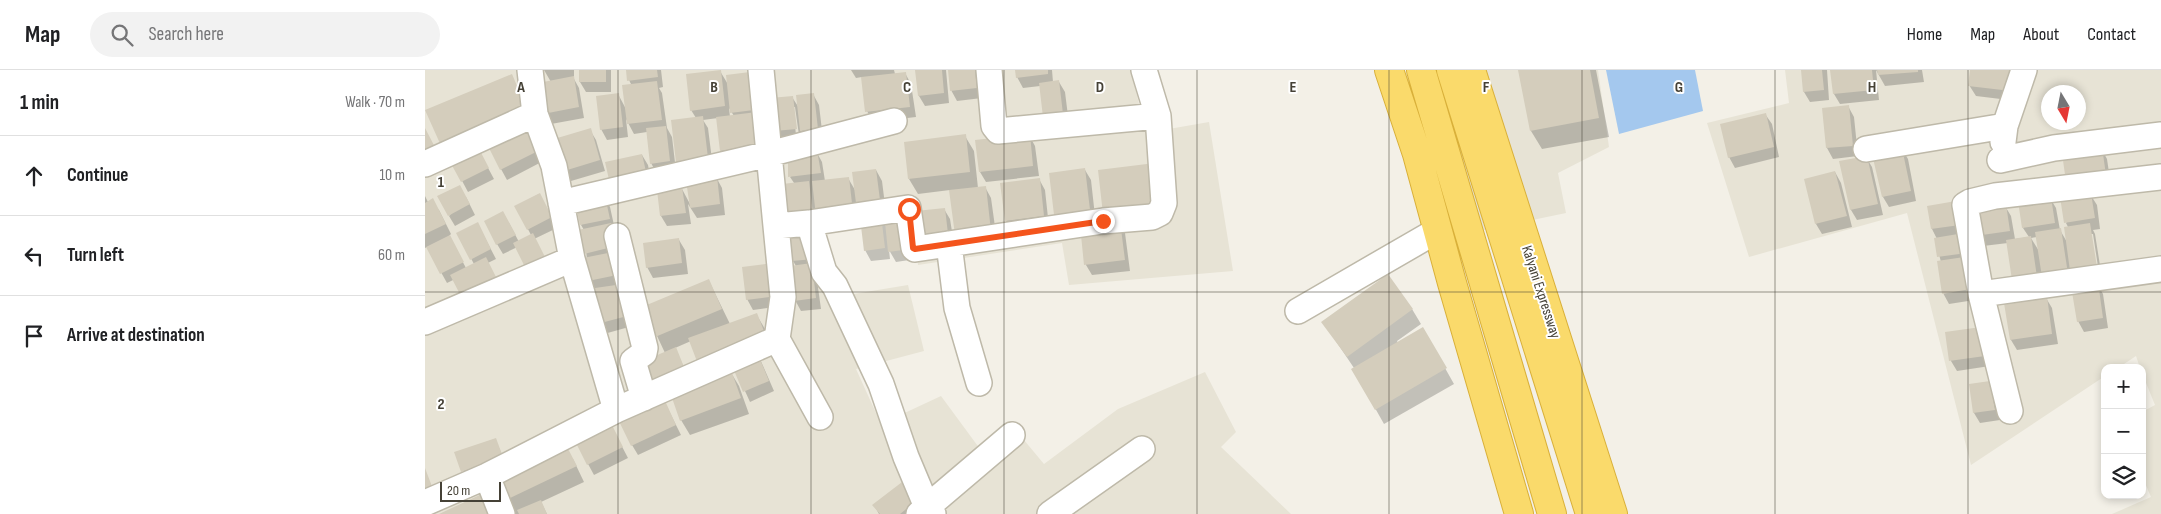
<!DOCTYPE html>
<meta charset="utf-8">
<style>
body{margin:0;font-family:"Sofia Sans Condensed",sans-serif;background:#f2f2f2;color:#202124}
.controls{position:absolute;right:15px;bottom:15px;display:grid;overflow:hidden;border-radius:10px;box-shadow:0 2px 8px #0003}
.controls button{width:45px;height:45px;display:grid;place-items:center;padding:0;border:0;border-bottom:1px solid #e0e0e0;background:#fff;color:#202124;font:25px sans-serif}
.compass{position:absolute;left:1616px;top:15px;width:45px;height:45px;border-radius:50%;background:#fff;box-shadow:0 2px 8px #0003;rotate:170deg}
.scale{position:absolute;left:15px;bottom:12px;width:61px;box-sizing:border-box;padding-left:5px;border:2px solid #454136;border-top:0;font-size:14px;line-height:18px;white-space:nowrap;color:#454136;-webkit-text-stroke:4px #fff;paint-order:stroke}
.stop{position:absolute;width:15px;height:15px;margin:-11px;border:4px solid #f4541c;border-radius:50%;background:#fff}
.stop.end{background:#f4541c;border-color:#fff;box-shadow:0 1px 5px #0008}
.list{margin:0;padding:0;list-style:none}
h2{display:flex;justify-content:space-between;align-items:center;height:65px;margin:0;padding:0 20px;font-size:21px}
h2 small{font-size:16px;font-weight:400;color:#757577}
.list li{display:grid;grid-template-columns:32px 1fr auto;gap:15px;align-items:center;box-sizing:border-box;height:80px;padding:0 20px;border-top:1px solid #e0e0e0}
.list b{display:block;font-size:19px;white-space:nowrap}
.list em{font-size:16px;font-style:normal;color:#757577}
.icon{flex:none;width:28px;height:28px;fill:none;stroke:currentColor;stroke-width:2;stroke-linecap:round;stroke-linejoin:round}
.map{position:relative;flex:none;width:1736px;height:444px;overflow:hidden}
header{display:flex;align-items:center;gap:30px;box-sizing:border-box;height:70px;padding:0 25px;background:#fff;border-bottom:1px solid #e0e0e0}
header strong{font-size:24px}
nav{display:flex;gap:28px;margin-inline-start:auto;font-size:18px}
.search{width:350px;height:45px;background:#f2f2f2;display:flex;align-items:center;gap:12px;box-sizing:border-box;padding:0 18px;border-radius:28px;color:#757577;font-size:19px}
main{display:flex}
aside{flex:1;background:#fff}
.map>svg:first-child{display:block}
.residential{fill:#e7e3d5;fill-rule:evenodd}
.water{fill:#a4c8ee}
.shadow{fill:#0003;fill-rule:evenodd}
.building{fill:#d4cdbc}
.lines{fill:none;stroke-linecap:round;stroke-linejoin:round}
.minor-casing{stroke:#beb9a9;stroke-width:28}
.highway-casing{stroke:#d9b03a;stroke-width:30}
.minor{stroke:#fff;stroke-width:25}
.highway{stroke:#fada6b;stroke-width:28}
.route{stroke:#f4541c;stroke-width:6}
.grid{fill:none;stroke:#454136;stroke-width:1;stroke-opacity:0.55}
.labels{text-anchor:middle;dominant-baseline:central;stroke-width:4;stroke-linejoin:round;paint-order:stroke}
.street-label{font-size:15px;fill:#454136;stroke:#fff}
.grid-label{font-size:16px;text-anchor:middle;font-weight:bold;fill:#454136;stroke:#fff;stroke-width:4;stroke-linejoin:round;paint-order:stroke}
</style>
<header>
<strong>Map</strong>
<div class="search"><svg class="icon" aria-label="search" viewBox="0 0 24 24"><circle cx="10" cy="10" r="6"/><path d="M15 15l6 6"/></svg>Search here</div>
<nav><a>Home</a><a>Map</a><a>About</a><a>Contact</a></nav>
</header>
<main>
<aside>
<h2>1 min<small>Walk · 70 m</small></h2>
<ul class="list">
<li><svg class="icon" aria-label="ahead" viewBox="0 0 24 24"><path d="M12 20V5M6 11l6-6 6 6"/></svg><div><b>Continue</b></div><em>10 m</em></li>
<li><svg class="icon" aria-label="left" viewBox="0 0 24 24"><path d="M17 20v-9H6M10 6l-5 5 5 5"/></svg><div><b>Turn left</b></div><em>60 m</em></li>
<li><svg class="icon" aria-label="arrive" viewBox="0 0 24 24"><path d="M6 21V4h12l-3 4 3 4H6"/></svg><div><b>Arrive at destination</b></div></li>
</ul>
</aside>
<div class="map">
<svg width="1736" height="444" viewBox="0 0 1736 444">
<rect width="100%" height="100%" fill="#f3f0e7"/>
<!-- residential -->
<path class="residential" d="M 0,0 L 706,0 L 721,63 L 784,52 L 808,201 L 644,215 L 637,173 L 493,195 L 486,137 L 386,152 L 410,227 L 483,215 L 499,281 L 431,299 L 456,354 L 516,326 L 555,379 L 589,358 L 619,394 L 693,339 L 780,302 L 811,362 L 796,377 L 866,444 L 0,444 Z
M 1006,0 L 1173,0 L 1184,77 L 1133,103 L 1141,143 L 1045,163 Z
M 1360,0 L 1736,0 L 1736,444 L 1687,444 L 1726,427 L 1717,406 L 1717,342 L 1730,335 L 1717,303 L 1717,298 L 1715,298 L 1711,286 L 1693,298 L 1680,298 L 1680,306 L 1546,395 L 1482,143 L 1324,187 L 1282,53 L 1364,33 ZM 1624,22 L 1654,22 L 1654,52 L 1624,52 Z"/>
<!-- water -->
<path class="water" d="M 1181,0 L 1270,0 L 1278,41 L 1194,64 Z"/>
<!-- shadow -->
<path class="shadow" d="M 119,0 L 149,0 L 149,9 L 154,18 L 159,48 L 126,54 L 120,43 L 126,12 Z
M 155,0 L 186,0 L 186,22 L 161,22 L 155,12 Z
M 202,0 L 236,0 L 238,17 L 234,18 L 237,23 L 242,58 L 247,67 L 251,101 L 232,104 L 226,93 L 222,62 L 209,64 L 201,49 L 203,67 L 182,70 L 176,59 L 193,24 L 201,39 L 207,16 L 204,10 Z
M 426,0 L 469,0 L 470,4 L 480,3 L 486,14 L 491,47 L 448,52 L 442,41 L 437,7 L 431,8 Z
M 491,0 L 521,0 L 524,33 L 500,36 L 494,26 Z
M 524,0 L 554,0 L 557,28 L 532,31 L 526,20 Z
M 591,0 L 627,0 L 628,12 L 634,12 L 640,22 L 644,54 L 615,16 L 598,18 L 592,7 Z
M 1094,0 L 1171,0 L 1184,67 L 1117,79 L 1106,61 Z
M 1377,0 L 1402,0 L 1404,30 L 1385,32 L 1379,22 Z
M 1407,0 L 1497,0 L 1499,12 L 1460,16 L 1451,0 L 1454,30 L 1415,34 L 1409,24 Z
M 1547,0 L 1596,0 L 1592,31 L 1551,26 L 1544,15 Z
M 295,1 L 304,16 L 342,49 L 303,91 L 296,81 L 293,48 L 278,50 L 283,58 L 288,98 L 258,102 L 252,92 L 271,48 L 266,40 ZM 304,38 L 309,46 L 305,47 Z
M 86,5 L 126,87 L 82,110 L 64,77 L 54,81 L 69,109 L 43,122 L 27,92 Z
M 388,24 L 394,35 L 398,69 L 382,71 L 376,60 L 377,69 L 357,71 L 351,61 L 367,27 L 374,38 ZM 368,37 L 370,37 L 374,65 L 371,65 Z
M 1423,36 L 1429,47 L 1433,86 L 1408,89 L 1402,78 L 1398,39 Z
M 1340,44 L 1347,54 L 1354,87 L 1310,98 L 1304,87 Z
M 165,60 L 171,70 L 180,101 L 146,111 L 140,100 Z
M 604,65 L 610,76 L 614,106 L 561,112 L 555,102 Z
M 540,66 L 549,81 L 553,118 L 560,117 L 566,128 L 572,171 L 531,165 L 525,120 L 493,124 L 484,109 Z
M 1676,78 L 1682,89 L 1686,116 L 1638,84 Z
M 1477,79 L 1483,89 L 1491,131 L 1464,137 L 1458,127 Z
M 391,81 L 397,92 L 400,111 L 423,108 L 430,120 L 451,100 L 457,111 L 461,143 L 491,189 L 471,192 L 464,180 L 465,189 L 446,191 L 440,180 L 456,147 L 462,158 L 460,141 L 438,143 L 431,131 L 433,152 L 398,156 L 365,107 Z
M 217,85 L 223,95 L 227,116 L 186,114 Z
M 1441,87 L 1447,97 L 1458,145 L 1432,150 L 1426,140 L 1416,92 Z
M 660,100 L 666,110 L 671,155 L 697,157 L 700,163 L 705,201 L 667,205 L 661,195 Z
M 1410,102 L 1416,113 L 1427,157 L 1397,164 L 1391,154 Z
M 291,107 L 297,118 L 300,145 L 272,148 L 263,134 L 266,154 L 242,156 L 236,146 L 257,119 L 265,134 Z
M 614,109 L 620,120 L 624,157 L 587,161 L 581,151 Z
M 114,124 L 132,158 L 78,184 L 72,174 L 84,153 L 94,172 L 106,165 L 91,136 Z
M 1665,124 L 1672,135 L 1675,159 L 1668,160 L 1670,164 L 1677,208 L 1618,217 L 1583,173 L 1558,176 L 1552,166 L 1580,136 L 1586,146 L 1590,169 L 1604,167 L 1598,158 L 1625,128 L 1631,138 L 1635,160 L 1642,172 L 1643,157 L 1641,153 ZM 1665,164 L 1668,164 L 1674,203 L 1671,204 ZM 1612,167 L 1614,181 L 1606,168 Z
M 0,126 L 3,132 L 14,140 L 26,164 L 24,166 L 41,198 L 49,194 L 33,164 L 58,164 L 71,189 L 22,213 L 2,177 L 0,178 Z
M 41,127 L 50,145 L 30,156 L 24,146 Z
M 179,127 L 185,137 L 211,255 L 179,264 L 169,219 L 164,210 L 159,160 L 156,155 Z
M 1503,137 L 1536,143 L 1556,229 L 1524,234 L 1518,223 L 1516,192 L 1510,169 L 1512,169 L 1507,159 Z
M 519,139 L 525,149 L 529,174 L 492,142 Z
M 386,167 L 396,239 L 376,241 L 370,230 L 371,196 L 368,191 Z
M 254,170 L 260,180 L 263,204 L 228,208 L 222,197 Z
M 318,198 L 357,236 L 328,240 L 322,229 Z
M 284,211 L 305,254 L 331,244 L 340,259 L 350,284 L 335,289 L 349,321 L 325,332 L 310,299 L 305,301 L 314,316 L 324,344 L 265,365 L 256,350 L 246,321 L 236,325 L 256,365 L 213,385 L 207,375 L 240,283 L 219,238 ZM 266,271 L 283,309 L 266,313 L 250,278 Z
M 1672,214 L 1678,224 L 1683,258 L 1659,262 L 1653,251 Z
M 1621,228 L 1627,238 L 1633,274 L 1592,280 L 1586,270 L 1580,234 Z
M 987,239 L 996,254 L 972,271 L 973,273 L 998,259 L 1029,314 L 959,354 L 928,299 L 929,298 L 898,252 Z
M 1555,258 L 1565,296 L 1532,301 L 1526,291 L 1521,263 Z
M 1564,312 L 1570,322 L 1575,350 L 1555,353 L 1549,343 L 1545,315 Z
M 190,363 L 203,388 L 169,405 L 150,370 Z
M 70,369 L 83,398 L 43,412 L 31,383 Z
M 148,389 L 159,412 L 116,432 L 122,444 L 88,444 L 80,430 Z
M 480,411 L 494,444 L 454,444 L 449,435 Z"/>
<!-- building -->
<path class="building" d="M 154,0 L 181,0 L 181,12 L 154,12 Z
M 201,0 L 232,0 L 233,7 L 202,11 Z
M 296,0 L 300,36 L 265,41 L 261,4 Z
M 490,0 L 517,0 L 519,23 L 493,26 Z
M 523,0 L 550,0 L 552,18 L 525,21 Z
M 590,0 L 623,0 L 623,4 L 591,8 Z
M 1093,0 L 1165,0 L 1174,48 L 1105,61 Z
M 1376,0 L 1397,0 L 1399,20 L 1378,22 Z
M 1405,0 L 1447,0 L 1449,20 L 1408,24 Z
M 1452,0 L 1493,0 L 1493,2 L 1453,5 Z
M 1545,0 L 1589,0 L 1586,21 L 1543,16 Z
M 333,1 L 337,39 L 305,43 L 301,5 Z
M 481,2 L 485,37 L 440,42 L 436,7 Z
M 87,4 L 103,42 L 17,78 L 0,40 Z
M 149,6 L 154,37 L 118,44 L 113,13 Z
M 634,10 L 638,44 L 618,47 L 614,13 Z
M 232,11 L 237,50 L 202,54 L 197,15 Z
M 194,23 L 198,57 L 175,60 L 171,26 Z
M 389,23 L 393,59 L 375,61 L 371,25 Z
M 368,26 L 372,59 L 349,61 L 345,28 Z
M 1424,35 L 1428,76 L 1401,78 L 1397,38 Z
M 332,42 L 336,76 L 295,81 L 291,47 Z
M 1341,43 L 1349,77 L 1303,88 L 1295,54 Z
M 278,46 L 283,88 L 251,92 L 246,50 Z
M 107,49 L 121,77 L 75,100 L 61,72 Z
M 241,56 L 245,91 L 225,94 L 221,58 Z
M 0,58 L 12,81 L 0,87 Z
M 166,58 L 175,90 L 139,101 L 129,69 Z
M 541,64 L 545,102 L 483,109 L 479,72 Z
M 605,64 L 608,96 L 554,102 L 550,70 Z
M 51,73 L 64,98 L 36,112 L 23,88 Z
M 1677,77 L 1681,105 L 1641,112 L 1637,83 Z
M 1477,78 L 1486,121 L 1457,127 L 1447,84 Z
M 392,80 L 396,103 L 363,107 L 363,85 Z
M 217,84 L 222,106 L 185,114 L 180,92 Z
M 1442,86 L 1453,134 L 1425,140 L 1414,91 Z
M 730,93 L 735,137 L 678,144 L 673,100 Z
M 660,98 L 666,148 L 630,153 L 624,103 Z
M 451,99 L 455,130 L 431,133 L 427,102 Z
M 1410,101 L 1422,146 L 1390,154 L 1379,109 Z
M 292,106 L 295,134 L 265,138 L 261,110 Z
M 424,107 L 428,142 L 391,146 L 387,111 Z
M 615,108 L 619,146 L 580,151 L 575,113 Z
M 384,111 L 388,144 L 361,147 L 357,114 Z
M 35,115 L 45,134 L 23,146 L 12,126 Z
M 561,116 L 566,161 L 530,165 L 524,120 Z
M 257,117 L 261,143 L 235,146 L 232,120 Z
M 115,123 L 127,147 L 102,160 L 89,136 Z
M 1666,123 L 1670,148 L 1639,153 L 1635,127 Z
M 180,126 L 185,149 L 155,155 L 150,132 Z
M 1626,127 L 1630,153 L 1597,158 L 1593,131 Z
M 8,128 L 21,154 L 0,164 L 0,133 Z
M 1531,131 L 1535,155 L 1506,159 L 1502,136 Z
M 1581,134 L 1585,161 L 1550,166 L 1546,140 Z
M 520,138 L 523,164 L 494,168 L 491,141 Z
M 481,139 L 486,179 L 463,182 L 459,142 Z
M 78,141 L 91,165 L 71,175 L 59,151 Z
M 456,145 L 460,178 L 439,181 L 435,148 Z
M 695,151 L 700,190 L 659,195 L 655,155 Z
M 53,152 L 66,179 L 45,190 L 31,163 Z
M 186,153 L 191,176 L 159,184 L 153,160 Z
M 1665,153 L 1672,197 L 1645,201 L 1639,157 Z
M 1636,158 L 1643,204 L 1617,207 L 1610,162 Z
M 108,163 L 124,195 L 104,205 L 88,173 Z
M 1539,163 L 1542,183 L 1512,187 L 1509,168 Z
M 25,165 L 39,192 L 15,204 L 1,177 Z
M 386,165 L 389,189 L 367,191 L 364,168 Z
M 1606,166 L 1612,207 L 1587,210 L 1581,170 Z
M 254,168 L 257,193 L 221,198 L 218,173 Z
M 193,181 L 197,204 L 163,211 L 158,188 Z
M 1546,186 L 1551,218 L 1517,224 L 1512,191 Z
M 61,187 L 76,217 L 39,232 L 25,205 Z
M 348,193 L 352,226 L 321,230 L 317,197 Z
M 387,193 L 391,228 L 369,231 L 365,196 Z
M 963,204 L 988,239 L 922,287 L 896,252 Z
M 284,209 L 297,239 L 230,267 L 217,237 Z
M 1673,212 L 1678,248 L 1652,252 L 1646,216 Z
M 198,214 L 206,245 L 172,254 L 163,219 Z
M 1622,226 L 1627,264 L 1585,270 L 1579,233 Z
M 332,243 L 342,269 L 273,294 L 263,268 Z
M 998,257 L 1022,298 L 950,340 L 926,299 Z
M 1556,257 L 1560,286 L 1524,291 L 1520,262 Z
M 251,277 L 261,302 L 226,316 L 216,292 Z
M 332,282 L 344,311 L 318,322 L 306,293 Z
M 306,300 L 316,328 L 255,351 L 245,322 Z
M 1565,311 L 1570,340 L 1548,343 L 1544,314 Z
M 237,324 L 251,355 L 206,376 L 191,345 Z
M 185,351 L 198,377 L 162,395 L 149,369 Z
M 71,368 L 78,387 L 36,402 L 29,382 Z
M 140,373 L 152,396 L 79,431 L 68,407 Z
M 0,398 L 11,427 L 0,431 Z
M 481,409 L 495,428 L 475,444 L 455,444 L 447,435 Z
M 59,423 L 69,444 L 14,444 Z
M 116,430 L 122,444 L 94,444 L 92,440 Z"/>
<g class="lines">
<!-- minor casing -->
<g class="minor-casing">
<path id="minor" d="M 105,0 L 110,44 L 129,96 L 147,189 L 191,340
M 336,0 L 351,156
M 564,0 L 569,56 L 573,61 L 733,46
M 1578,72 L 1580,56 L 1599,0
M 1441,79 L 1580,56
M 1575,90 L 1629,78 L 1736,65
M 0,94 L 110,44
M 136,133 L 344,84 L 469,51
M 384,153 L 399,202 L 410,216 L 456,314 L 481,387 L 502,437 L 508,444
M 192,166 L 220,278 L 219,283 L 208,291 L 219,328
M 524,174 L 532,238 L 554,313
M 1556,224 L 1736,199
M 873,241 L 1013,160
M 0,252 L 147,189
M 352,269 L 395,347
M 1585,341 L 1556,224 L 1540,135 L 1545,132 L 1570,126 L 1736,107
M 62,406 L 77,444
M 0,433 L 62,406 L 191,340 L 352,269 L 358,227 L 351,156 L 384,153 L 483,138 L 489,178 L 490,179 L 678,151 L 727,147 L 735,143 L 739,133 L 733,46 L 719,0
M 494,444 L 587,365
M 625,444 L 717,379"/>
</g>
<!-- highway casing -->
<g class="highway-casing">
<path id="highway" d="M 964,0 L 992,84 L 1027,213 L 1094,444
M 996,0 L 1127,444
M 1026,0 L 1165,444
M 1046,0 L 1188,444"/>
</g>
<!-- minor -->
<use href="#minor" class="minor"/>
<!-- highway -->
<use href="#highway" class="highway"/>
</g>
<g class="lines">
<!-- route -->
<path class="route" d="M 484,139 L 488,178 L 490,179 L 678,151"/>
</g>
<!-- grid -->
<path class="grid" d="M 193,0 L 193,444M 386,0 L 386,444M 579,0 L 579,444M 772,0 L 772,444M 964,0 L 964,444M 1157,0 L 1157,444M 1350,0 L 1350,444M 1543,0 L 1543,444M 0,222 L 1736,222"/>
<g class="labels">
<!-- street labels -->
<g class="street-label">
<text transform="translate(1116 222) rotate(72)">Kalyani Expressway</text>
</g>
</g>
<g class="grid-label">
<text x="96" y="22">A</text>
<text x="289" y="22">B</text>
<text x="482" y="22">C</text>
<text x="675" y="22">D</text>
<text x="868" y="22">E</text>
<text x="1061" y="22">F</text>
<text x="1254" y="22">G</text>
<text x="1447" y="22">H</text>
<text x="16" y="117">1</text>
<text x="16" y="339">2</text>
</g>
</svg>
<div class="controls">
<button>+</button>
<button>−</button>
<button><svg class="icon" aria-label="layers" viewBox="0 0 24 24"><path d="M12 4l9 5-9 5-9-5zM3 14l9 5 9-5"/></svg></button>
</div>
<svg class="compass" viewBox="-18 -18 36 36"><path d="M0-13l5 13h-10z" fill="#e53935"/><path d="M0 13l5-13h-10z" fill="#757577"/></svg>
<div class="scale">20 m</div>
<div class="stop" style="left:484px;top:139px"></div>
<div class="stop end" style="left:678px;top:151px"></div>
</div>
</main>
